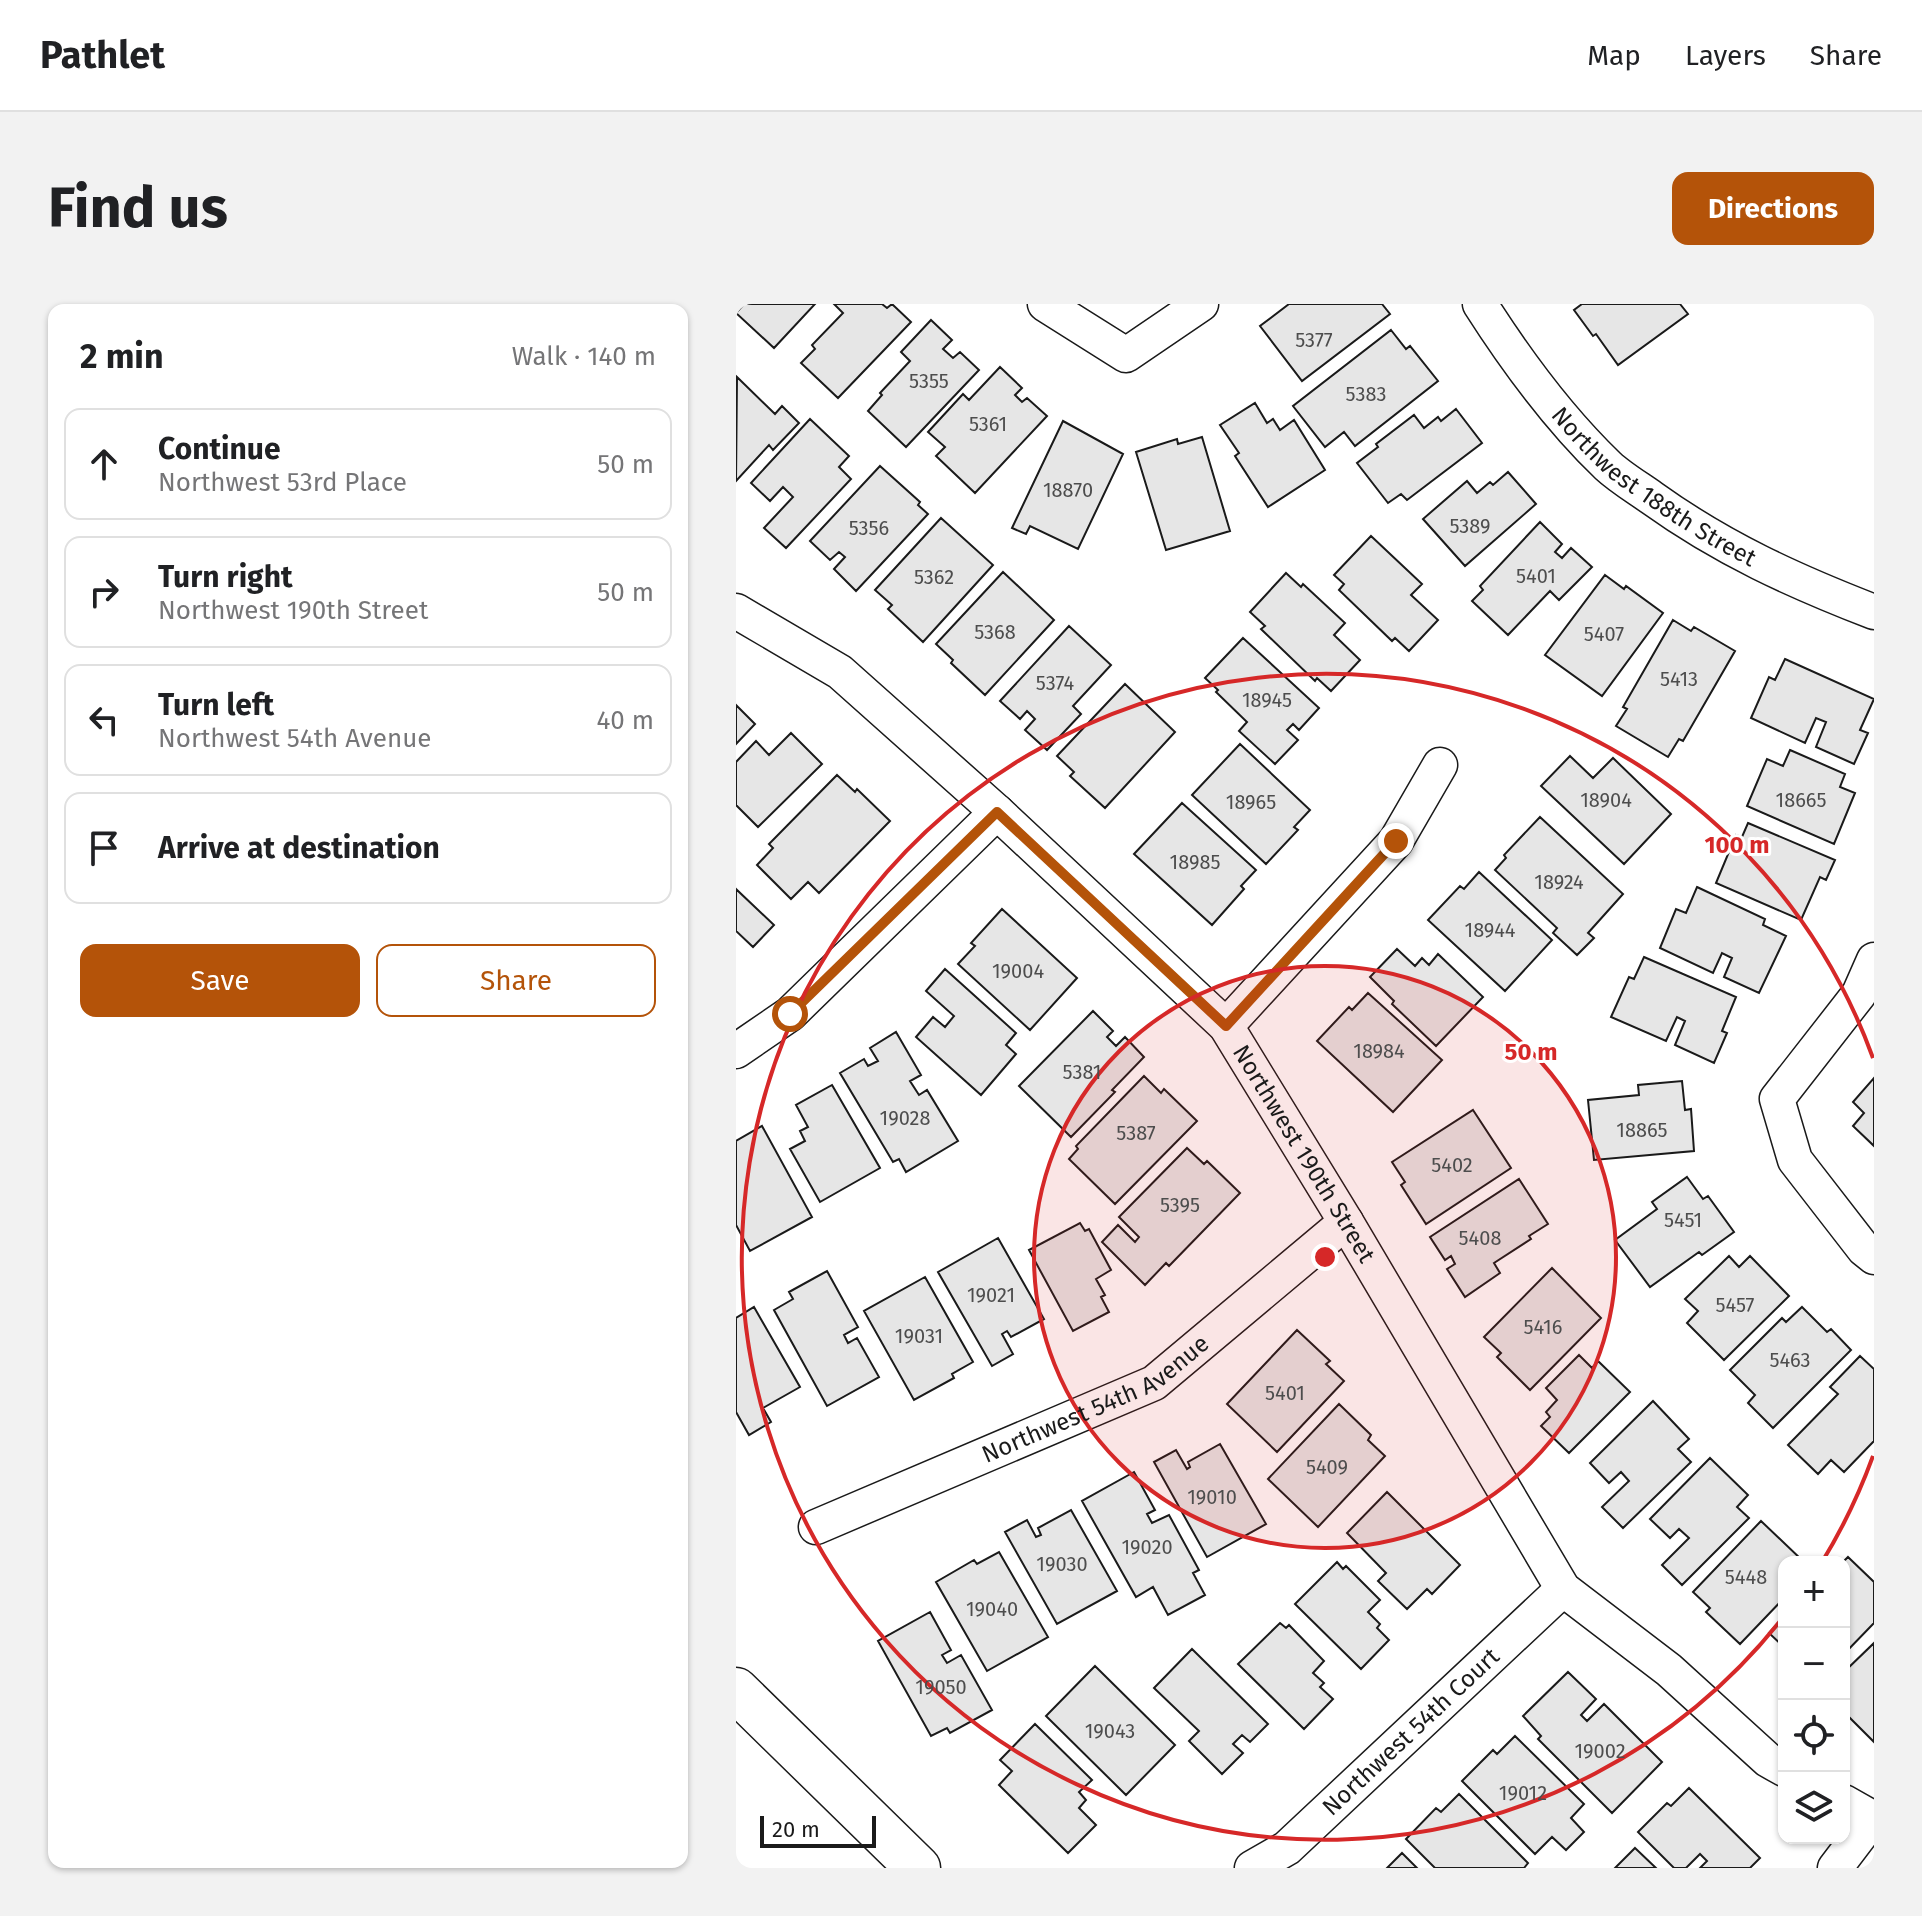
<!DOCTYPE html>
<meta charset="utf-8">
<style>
body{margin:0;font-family:"Fira Sans",sans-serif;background:#f2f2f2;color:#202124}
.controls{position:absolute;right:24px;bottom:24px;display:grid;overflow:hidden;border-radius:16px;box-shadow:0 2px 6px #0004}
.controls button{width:72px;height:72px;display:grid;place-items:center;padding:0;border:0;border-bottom:2px solid #e0e0e0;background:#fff;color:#202124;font:40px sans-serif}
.scale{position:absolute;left:24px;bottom:20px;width:116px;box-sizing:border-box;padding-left:8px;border:4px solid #1a1a1a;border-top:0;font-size:22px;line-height:28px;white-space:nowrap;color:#1a1a1a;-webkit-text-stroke:6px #fff;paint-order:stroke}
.stop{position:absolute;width:24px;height:24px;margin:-18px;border:6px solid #b45309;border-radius:50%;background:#fff}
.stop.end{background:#b45309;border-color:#fff;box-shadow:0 2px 8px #0008}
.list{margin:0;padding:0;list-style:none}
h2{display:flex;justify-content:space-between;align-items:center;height:104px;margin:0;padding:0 32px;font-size:34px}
h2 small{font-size:26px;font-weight:400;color:#757577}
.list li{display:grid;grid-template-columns:52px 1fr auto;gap:24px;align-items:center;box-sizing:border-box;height:112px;margin:0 16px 16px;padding:0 16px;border:2px solid #e0e0e0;border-radius:16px}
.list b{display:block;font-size:30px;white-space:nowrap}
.list p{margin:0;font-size:26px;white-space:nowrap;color:#757577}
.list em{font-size:26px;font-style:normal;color:#757577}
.actions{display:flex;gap:16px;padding:24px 32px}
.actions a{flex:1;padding:18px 0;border:2px solid #b45309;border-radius:16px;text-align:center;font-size:28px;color:#b45309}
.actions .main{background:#b45309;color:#fff}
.icon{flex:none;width:44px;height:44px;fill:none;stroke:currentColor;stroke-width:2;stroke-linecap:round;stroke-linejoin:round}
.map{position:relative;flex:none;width:1138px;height:1564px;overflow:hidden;border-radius:16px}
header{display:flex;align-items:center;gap:48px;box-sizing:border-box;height:112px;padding:0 40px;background:#fff;border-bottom:2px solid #e0e0e0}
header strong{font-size:38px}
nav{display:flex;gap:44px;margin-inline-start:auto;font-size:28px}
.intro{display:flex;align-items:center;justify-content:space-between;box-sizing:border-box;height:192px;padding:0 48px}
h1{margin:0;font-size:56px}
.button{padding:20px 36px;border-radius:16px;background:#b45309;color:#fff;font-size:28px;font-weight:700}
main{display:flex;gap:48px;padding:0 48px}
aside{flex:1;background:#fff;border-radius:16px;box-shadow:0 2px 6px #0004}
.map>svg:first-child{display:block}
.building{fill:#e6e6e6;stroke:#1a1a1a;stroke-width:2}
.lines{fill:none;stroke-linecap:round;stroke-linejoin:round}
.minor-casing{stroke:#1a1a1a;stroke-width:37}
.tertiary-casing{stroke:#1a1a1a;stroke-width:47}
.minor{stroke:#fff;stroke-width:34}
.tertiary{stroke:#fff;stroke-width:44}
.route{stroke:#b45309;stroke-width:10}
.ring{fill:none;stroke:#d62828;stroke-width:4}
.labels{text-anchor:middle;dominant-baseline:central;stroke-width:6;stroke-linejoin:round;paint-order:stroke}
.number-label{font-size:20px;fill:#4d4d4d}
.street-label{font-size:24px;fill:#1a1a1a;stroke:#fff}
.centre{fill:#d62828;stroke:#fff;stroke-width:4}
.ring-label{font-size:24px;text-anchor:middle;font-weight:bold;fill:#d62828;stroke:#fff;stroke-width:6;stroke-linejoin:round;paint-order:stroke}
</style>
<header>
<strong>Pathlet</strong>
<nav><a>Map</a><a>Layers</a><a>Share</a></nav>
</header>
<div class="intro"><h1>Find us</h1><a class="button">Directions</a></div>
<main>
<aside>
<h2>2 min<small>Walk · 140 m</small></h2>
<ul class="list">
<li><svg class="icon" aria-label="ahead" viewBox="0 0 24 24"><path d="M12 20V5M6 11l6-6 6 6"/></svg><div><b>Continue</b><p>Northwest 53rd Place</p></div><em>50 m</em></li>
<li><svg class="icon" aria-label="right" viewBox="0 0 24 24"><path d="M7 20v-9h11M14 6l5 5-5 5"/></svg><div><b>Turn right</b><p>Northwest 190th Street</p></div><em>50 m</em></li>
<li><svg class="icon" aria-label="left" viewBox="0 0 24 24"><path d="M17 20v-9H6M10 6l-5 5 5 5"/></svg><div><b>Turn left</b><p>Northwest 54th Avenue</p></div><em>40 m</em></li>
<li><svg class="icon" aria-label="arrive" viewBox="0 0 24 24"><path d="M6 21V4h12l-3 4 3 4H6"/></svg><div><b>Arrive at destination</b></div></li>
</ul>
<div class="actions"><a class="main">Save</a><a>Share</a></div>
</aside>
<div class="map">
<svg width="1138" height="1564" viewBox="0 0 1138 1564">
<rect width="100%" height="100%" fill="#fff"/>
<!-- building -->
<path class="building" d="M 8,0 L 79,0 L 38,44 L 0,9 Z
M 98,0 L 146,0 L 151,4 L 156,0 L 175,18 L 102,94 L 65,59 L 79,45 L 76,41 L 107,9 Z
M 553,0 L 646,0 L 654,10 L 566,77 L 524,22 Z
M 846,0 L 944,0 L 952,10 L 882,61 L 860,30 L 857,32 L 838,6 Z
M 195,16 L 216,36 L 207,45 L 217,54 L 224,48 L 243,66 L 170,143 L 132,107 L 146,91 L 144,89 L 174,57 L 165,48 Z
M 655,26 L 670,45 L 674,42 L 702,77 L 619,142 L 608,128 L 589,143 L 557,102 Z
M 264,63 L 286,84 L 279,91 L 286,98 L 291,94 L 311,112 L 239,189 L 200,152 L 209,143 L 192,128 L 227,90 L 233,96 Z
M 1,73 L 39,110 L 46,102 L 63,119 L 37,146 L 33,141 L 0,177 Z
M 519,99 L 531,119 L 537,115 L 544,126 L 558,116 L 589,166 L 532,203 L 499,152 L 503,149 L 484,121 Z
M 720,105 L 746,139 L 671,196 L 665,190 L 652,199 L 621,159 L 642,143 L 640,140 L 678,111 L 688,124 L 702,113 L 705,117 Z
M 74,115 L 113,152 L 103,163 L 115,175 L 50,244 L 28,224 L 57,193 L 47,183 L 34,197 L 15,179 Z
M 327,117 L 387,150 L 342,245 L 294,222 L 290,230 L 276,224 Z
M 466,133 L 494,227 L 430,246 L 400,148 L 441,135 L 442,140 Z
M 144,162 L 184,198 L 182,201 L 192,210 L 120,287 L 98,265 L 109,253 L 103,248 L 94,256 L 74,237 Z
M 772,168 L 800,200 L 729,262 L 687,215 L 731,177 L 741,189 L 754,178 L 757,181 Z
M 205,214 L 257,261 L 187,338 L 152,305 L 156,301 L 139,286 Z
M 804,218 L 826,240 L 819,248 L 826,254 L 835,244 L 856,263 L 823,296 L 814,287 L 772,331 L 736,297 L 747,286 L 744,282 Z
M 635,232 L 686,280 L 675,291 L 702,316 L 673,347 L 659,334 L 656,337 L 603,286 L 608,280 L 598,271 Z
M 267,268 L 318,316 L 249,391 L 215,359 L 217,356 L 200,340 Z
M 550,269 L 565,283 L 567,280 L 609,319 L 598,331 L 624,356 L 595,387 L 581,374 L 579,377 L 525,325 L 529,322 L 514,308 Z
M 869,271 L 888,285 L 890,282 L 927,309 L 866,392 L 809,351 Z
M 937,316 L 955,327 L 958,323 L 999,347 L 947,437 L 943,435 L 932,453 L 880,422 L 891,405 L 887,403 Z
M 333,322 L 375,361 L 337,402 L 345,410 L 311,446 L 289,426 L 299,415 L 291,407 L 284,415 L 264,397 Z
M 507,334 L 583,404 L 563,426 L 557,420 L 551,426 L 562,436 L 539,460 L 503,427 L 511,418 L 480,388 L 482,386 L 469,374 Z
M 1049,355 L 1138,395 L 1124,426 L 1132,429 L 1118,460 L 1080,443 L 1090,418 L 1080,414 L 1069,439 L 1015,414 L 1033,373 L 1039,376 Z
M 389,380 L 439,428 L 369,504 L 334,472 L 338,468 L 321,452 Z
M 0,401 L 19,420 L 0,440 Z
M 55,429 L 86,460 L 22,523 L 0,501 L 0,458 L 20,437 L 33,451 Z
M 504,440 L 574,506 L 558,523 L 562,526 L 530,560 L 456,491 Z
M 1054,446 L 1109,470 L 1104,483 L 1119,489 L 1098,540 L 1011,502 L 1031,455 L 1047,462 Z
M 834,452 L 857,474 L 877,454 L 935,510 L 888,560 L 805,482 Z
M 101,471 L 119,488 L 121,485 L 154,517 L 83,589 L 72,578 L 55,595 L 21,561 L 37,544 L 33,540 Z
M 446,499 L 520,566 L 505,582 L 508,585 L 476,621 L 398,550 Z
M 804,513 L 887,590 L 852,629 L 858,634 L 841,651 L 817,629 L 821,624 L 759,566 L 770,554 L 768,551 Z
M 1012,519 L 1099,556 L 1090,576 L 1084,573 L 1065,616 L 980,579 L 1000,531 L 1006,533 Z
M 743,568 L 816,636 L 769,687 L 692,616 L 724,582 L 728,585 Z
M 961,583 L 1029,615 L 1027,621 L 1050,632 L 1023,689 L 988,673 L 996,654 L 986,649 L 977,669 L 924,644 L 940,605 L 950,609 Z
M 0,585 L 38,621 L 17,643 L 0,627 Z
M 266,605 L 341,674 L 294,726 L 222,660 L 239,642 L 235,639 Z
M 661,645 L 679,662 L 686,654 L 693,661 L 702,650 L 747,693 L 700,742 L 656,700 L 658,697 L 634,673 Z
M 908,653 L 1000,693 L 986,727 L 991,729 L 978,759 L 939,741 L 949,717 L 941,713 L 930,737 L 875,713 L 893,673 L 898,675 Z
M 209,665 L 280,729 L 270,741 L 280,750 L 245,791 L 180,733 L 197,713 L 209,723 L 218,712 L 190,687 Z
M 632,689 L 706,756 L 657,808 L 581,737 L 613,703 L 616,706 Z
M 357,707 L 377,727 L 371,733 L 380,742 L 389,733 L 408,753 L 376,786 L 379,788 L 335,833 L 283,782 Z
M 160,728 L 185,771 L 174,777 L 183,791 L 191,786 L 222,837 L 170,868 L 163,855 L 157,858 L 104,769 L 128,755 L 132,762 L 142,757 L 134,744 Z
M 408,772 L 425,789 L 428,785 L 461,817 L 379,900 L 333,855 L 342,845 L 340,842 Z
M 1138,774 L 1138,842 L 1117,822 L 1128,809 L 1117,798 Z
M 946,777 L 949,806 L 955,805 L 958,847 L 858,856 L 852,796 L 903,791 L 902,781 Z
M 96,781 L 144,864 L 84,898 L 54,845 L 69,837 L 64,827 L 72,823 L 60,801 Z
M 737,806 L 775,864 L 690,920 L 665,881 L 669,878 L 656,858 Z
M 26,822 L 76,913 L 14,947 L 0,921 L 0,837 Z
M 451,844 L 468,860 L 471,857 L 504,889 L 433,962 L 430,959 L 409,981 L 366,938 L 382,921 L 399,938 L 403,933 L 383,913 Z
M 951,873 L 967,895 L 972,892 L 998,928 L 966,951 L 963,948 L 914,983 L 879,936 L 921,905 L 916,898 Z
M 783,875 L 812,920 L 793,932 L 795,935 L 758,959 L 764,969 L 729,993 L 711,965 L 719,960 L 715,952 L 709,956 L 694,933 Z
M 344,919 L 349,927 L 353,925 L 375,966 L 360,975 L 369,991 L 365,993 L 373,1008 L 337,1027 L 293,946 Z
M 262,934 L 308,1015 L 275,1033 L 271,1027 L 266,1030 L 277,1050 L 256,1062 L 202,968 Z
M 993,952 L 1003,963 L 1014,952 L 1053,992 L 988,1056 L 951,1019 L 962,1007 L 949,995 Z
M 816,964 L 865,1014 L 794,1086 L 761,1053 L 765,1049 L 748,1033 Z
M 91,967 L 122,1023 L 108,1031 L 112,1039 L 121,1034 L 143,1073 L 91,1102 L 38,1006 L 57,995 L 53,988 Z
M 189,973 L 237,1058 L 216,1070 L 218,1074 L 178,1096 L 128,1007 Z
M 18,1003 L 64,1083 L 27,1104 L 35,1118 L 13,1131 L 0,1108 L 0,1014 Z
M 1066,1003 L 1091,1028 L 1095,1025 L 1115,1046 L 1037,1124 L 1012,1099 L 1019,1091 L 994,1066 L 1046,1014 L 1050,1018 Z
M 561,1026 L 594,1057 L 590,1060 L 608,1077 L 541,1148 L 491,1100 Z
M 843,1051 L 856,1064 L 862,1057 L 894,1088 L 833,1149 L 805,1122 L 814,1113 L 810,1108 L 821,1096 L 810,1084 Z
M 1124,1052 L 1138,1065 L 1138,1137 L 1108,1168 L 1095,1156 L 1082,1170 L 1052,1141 L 1102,1090 L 1094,1083 Z
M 917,1097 L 953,1135 L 942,1145 L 955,1158 L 887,1224 L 866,1203 L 893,1177 L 885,1168 L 873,1179 L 854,1159 Z
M 603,1100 L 635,1131 L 632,1136 L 649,1152 L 582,1223 L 532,1175 Z
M 484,1140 L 530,1220 L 471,1253 L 418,1158 L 440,1146 L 451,1165 L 454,1163 L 452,1158 Z
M 974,1154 L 1012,1191 L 1001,1203 L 1013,1214 L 946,1281 L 926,1261 L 953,1234 L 943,1225 L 934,1234 L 914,1215 Z
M 398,1168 L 419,1206 L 411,1210 L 416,1219 L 433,1211 L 463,1266 L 457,1269 L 469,1291 L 432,1311 L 417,1283 L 400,1293 L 346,1197 Z
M 651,1188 L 724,1261 L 696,1290 L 691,1285 L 671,1305 L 642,1277 L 650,1269 L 611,1229 Z
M 335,1206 L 381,1287 L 321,1320 L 269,1228 L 291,1216 L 300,1233 L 305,1231 L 302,1224 Z
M 1025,1217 L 1068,1258 L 1048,1258 L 1048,1294 L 1004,1340 L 970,1308 L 974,1304 L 957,1288 Z
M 263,1248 L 312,1333 L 251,1367 L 200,1278 L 238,1256 L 241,1260 Z
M 1112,1253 L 1138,1278 L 1138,1319 L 1108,1350 L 1107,1258 Z
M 601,1258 L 607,1265 L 610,1262 L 644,1296 L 632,1308 L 644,1320 L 641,1324 L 653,1336 L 625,1365 L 559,1300 Z
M 194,1308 L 215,1346 L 206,1351 L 211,1359 L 225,1351 L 256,1406 L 214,1429 L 211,1424 L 195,1432 L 142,1337 Z
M 1048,1313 L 1048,1343 L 1033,1329 Z
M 544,1319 L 550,1324 L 553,1321 L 588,1357 L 577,1369 L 588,1379 L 584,1383 L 597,1395 L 568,1425 L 502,1360 Z
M 1138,1339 L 1138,1438 L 1108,1408 L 1108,1368 Z
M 456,1345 L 532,1420 L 514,1438 L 506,1431 L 497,1440 L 507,1449 L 486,1470 L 453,1437 L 463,1427 L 418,1384 Z
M 359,1362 L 439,1441 L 390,1491 L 310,1412 Z
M 832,1368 L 860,1395 L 845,1411 L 851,1417 L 868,1400 L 926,1458 L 876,1509 L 802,1435 L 805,1432 L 787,1412 Z
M 299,1420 L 356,1476 L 343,1488 L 350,1496 L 343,1504 L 360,1521 L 332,1549 L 263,1481 L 276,1467 L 264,1456 Z
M 779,1432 L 848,1500 L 835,1514 L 848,1528 L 830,1546 L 816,1533 L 799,1550 L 726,1477 L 757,1446 L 761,1450 Z
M 953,1484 L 1024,1554 L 1014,1564 L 964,1564 L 971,1557 L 964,1550 L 950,1564 L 938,1564 L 902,1528 L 931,1499 L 935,1502 Z
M 723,1490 L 792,1559 L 788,1564 L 699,1564 L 670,1535 L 700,1504 L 705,1508 Z
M 899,1544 L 920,1564 L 879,1564 Z
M 666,1549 L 681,1564 L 651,1564 Z"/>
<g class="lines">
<!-- minor casing -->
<g class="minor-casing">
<g id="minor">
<path d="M 309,0 L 390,51 L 465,0"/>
<path id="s1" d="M 744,0 C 781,58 822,114 872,162 C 885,174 902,184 916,194 C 987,245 1058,277 1138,308"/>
<path id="s2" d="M 0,307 L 104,368 L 261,508 L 490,722 L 610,918 L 827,1285 L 933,1366 L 1032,1456 L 1048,1465"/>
<path d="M 1138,656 L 1123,690 L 1041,795 L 1059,856 L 1128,945 L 1138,953"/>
<path d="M 490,722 L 660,537 L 704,461"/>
<path d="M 0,747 L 54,710 L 261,508"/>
<path id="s3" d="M 80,1223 L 418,1079 L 610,918"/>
<path d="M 1108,1498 L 1138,1515"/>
<path id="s4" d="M 516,1564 L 551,1544 L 827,1285"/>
<path d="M 1099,1564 L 1137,1514"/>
</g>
</g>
<!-- tertiary casing -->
<g class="tertiary-casing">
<path id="tertiary" d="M 0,1386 L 182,1564"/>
</g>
<!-- minor -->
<use href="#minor" class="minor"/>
<!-- tertiary -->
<use href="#tertiary" class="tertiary"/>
</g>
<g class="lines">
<!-- route -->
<path class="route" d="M 54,710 L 261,508 L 490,722 L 660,537"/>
</g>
<!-- distance rings -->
<circle cx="589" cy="953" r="291" fill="#d62828" fill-opacity=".12"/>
<g class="ring">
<circle cx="589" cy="953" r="291"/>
<path d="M1137 1152A583 583 0 0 1 1086 1258M1045 1316A583 583 0 1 1 1137 754"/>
</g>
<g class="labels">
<!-- number labels -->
<g class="number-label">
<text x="578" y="36">5377</text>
<text x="193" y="77">5355</text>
<text x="630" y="90">5383</text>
<text x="252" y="120">5361</text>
<text x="332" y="186">18870</text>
<text x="734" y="222">5389</text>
<text x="133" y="224">5356</text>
<text x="800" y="272">5401</text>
<text x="198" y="273">5362</text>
<text x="259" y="328">5368</text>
<text x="868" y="330">5407</text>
<text x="943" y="375">5413</text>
<text x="319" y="379">5374</text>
<text x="531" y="396">18945</text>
<text x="870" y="496">18904</text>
<text x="1065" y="496">18665</text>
<text x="515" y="498">18965</text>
<text x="459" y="558">18985</text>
<text x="823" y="578">18924</text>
<text x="754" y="626">18944</text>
<text x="282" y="667">19004</text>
<text x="643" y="747">18984</text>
<text x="346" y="768">5381</text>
<text x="169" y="814">19028</text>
<text x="906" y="826">18865</text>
<text x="400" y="829">5387</text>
<text x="716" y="861">5402</text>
<text x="444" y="901">5395</text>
<text x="947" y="916">5451</text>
<text x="744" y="934">5408</text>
<text x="255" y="991">19021</text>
<text x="999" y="1001">5457</text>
<text x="807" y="1023">5416</text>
<text x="183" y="1032">19031</text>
<text x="1054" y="1056">5463</text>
<text x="549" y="1089">5401</text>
<text x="591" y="1163">5409</text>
<text x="476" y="1193">19010</text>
<text x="411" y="1243">19020</text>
<text x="326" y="1260">19030</text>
<text x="1010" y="1273">5448</text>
<text x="256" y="1305">19040</text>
<text x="205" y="1383">19050</text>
<text x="374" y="1427">19043</text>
<text x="864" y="1447">19002</text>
<text x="787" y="1489">19012</text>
</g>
<!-- street labels -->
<g class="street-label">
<text stroke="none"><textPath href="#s1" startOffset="256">Northwest 188th Street</textPath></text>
<text stroke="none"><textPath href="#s2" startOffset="794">Northwest 190th Street</textPath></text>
<text stroke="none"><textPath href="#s3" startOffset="308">Northwest 54th Avenue</textPath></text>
<text stroke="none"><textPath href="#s4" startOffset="210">Northwest 54th Court</textPath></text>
</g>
</g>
<circle cx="589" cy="953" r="12" class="centre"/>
<g class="ring-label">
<text x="1001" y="549">100 m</text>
<text x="795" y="756">50 m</text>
</g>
</svg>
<div class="controls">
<button>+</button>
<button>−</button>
<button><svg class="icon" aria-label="locate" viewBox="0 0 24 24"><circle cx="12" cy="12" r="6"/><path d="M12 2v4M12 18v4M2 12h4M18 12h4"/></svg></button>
<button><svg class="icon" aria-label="layers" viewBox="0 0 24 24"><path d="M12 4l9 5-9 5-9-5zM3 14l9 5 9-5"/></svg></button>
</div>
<div class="scale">20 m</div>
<div class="stop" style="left:54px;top:710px"></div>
<div class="stop end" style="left:660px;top:537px"></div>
</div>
</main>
